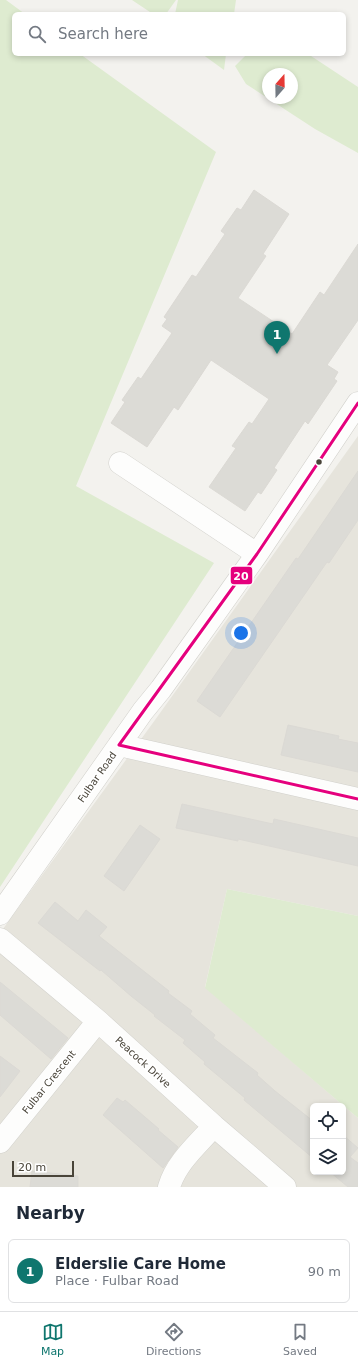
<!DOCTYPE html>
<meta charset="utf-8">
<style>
body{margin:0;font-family:"DejaVu Sans",sans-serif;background:#f2f2f3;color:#1f2937}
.controls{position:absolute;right:12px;bottom:12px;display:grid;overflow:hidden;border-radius:6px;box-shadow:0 2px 6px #0003}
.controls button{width:36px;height:36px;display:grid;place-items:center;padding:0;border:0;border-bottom:1px solid #e0e1e3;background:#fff;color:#1f2937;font:20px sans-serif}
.compass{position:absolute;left:262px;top:68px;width:36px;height:36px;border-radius:50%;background:#fff;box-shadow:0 2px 6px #0003;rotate:20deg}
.scale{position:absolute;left:12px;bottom:10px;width:62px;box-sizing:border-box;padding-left:4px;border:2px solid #494439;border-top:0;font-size:11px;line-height:14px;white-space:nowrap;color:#494439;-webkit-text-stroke:3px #fff;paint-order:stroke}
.you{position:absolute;left:241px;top:633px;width:14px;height:14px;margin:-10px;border:3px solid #fff;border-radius:50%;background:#1a73e8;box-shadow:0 0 0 6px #1a73e833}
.badge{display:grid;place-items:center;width:26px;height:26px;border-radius:50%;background:#0f766e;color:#fff;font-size:13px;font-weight:700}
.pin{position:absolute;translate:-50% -33px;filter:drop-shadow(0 1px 2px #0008)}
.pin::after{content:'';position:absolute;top:21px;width:14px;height:12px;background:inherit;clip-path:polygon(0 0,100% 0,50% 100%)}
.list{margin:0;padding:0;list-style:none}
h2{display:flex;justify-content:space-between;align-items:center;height:52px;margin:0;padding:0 16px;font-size:17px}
h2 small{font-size:13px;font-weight:400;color:#747a83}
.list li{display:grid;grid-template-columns:26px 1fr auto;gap:12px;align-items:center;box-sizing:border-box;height:64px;margin:0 8px 8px;padding:0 8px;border:1px solid #e0e1e3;border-radius:6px}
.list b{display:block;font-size:15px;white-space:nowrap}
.list p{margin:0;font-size:13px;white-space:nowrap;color:#747a83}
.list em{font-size:13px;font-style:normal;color:#747a83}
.icon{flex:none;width:22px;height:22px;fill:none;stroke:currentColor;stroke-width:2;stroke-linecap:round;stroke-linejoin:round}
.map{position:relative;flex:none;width:358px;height:1187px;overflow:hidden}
.search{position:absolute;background:#fff;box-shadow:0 2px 6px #0003;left:12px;right:12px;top:12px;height:44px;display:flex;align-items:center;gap:10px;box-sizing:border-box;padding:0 14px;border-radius:6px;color:#747a83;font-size:15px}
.sheet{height:124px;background:#fff}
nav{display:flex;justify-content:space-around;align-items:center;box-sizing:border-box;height:56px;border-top:1px solid #e0e1e3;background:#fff;font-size:11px;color:#747a83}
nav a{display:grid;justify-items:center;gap:2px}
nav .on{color:#0f766e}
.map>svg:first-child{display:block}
.residential{fill:#e6e4dc;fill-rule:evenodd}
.green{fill:#deebd0;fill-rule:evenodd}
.building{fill:#dcdbd6;stroke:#dbd9d4}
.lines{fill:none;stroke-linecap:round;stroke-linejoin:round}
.minor-casing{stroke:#d1d0cb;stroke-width:23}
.minor{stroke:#fdfdfc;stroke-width:22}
.bus-1-casing{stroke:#fff;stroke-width:6}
.bus-1{stroke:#e5007d;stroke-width:3}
.bus-dot{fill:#494439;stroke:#fff;stroke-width:1.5}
.labels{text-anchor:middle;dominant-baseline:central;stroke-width:3.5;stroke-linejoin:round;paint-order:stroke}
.street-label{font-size:10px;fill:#494439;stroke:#fff}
.line-badge{stroke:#fff;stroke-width:1.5}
.badge-label{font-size:11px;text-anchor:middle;font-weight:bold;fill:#fff}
</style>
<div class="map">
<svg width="358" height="1187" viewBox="0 0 358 1187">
<rect width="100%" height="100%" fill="#f3f2ee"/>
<!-- residential -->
<path class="residential" d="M 358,436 L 358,916 L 227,889 L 205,987 L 358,1118 L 358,1187 L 0,1187 L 0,933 L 155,720 ZM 313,1106 L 343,1106 L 343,1172 L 313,1172 Z"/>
<!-- green -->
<path class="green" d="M 0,0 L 6,0 L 25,14 L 14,14 L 14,54 L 80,54 L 216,152 L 76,486 L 214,563 L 0,887 Z
M 132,0 L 176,0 L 166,14 L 153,14 Z
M 178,0 L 236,0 L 234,14 L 175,14 Z
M 202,54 L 226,54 L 224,70 Z
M 247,54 L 308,54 L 358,87 L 358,153 L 315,129 L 246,84 L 235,66 ZM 268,74 L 292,74 L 292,98 L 268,98 Z
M 227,889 L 358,916 L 358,1118 L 205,988 Z"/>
<!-- building -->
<path class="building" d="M 254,190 L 289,214 L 263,254 L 266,256 L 238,298 L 292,334 L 320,292 L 324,295 L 358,244 L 358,320 L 327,365 L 338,372 L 334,379 L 337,381 L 308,424 L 305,421 L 274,468 L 277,470 L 261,494 L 258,492 L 245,511 L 209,487 L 236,448 L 232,446 L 249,422 L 252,424 L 269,399 L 211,360 L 178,410 L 174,407 L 147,447 L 111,423 L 125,402 L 122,400 L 138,377 L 141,379 L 172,333 L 162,326 L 167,319 L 164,317 L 192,275 L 196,277 L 225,234 L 221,231 L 237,208 L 241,210 Z
M 358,471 L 358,520 L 329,563 L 327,562 L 220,717 L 197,701 L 296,558 L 298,559 Z
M 288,725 L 339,736 L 338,739 L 358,743 L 358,772 L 281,755 Z
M 182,804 L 273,824 L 274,819 L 358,838 L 358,866 L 238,839 L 238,841 L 176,828 Z
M 140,825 L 160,839 L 124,891 L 104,876 Z
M 55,902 L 78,921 L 86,910 L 107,927 L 99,936 L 169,991 L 168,993 L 192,1011 L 190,1014 L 215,1035 L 213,1038 L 258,1073 L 257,1075 L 275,1091 L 313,1121 L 313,1158 L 244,1100 L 245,1098 L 204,1064 L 205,1062 L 183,1043 L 185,1040 L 154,1016 L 155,1015 L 131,996 L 101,970 L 100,971 L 38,923 Z
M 0,982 L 68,1038 L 51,1059 L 0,1015 Z
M 0,1056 L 20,1071 L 0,1097 Z
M 117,1098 L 123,1102 L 125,1100 L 159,1129 L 158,1130 L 178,1147 L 163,1168 L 103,1115 Z
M 343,1135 L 358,1148 L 350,1157 L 358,1163 L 358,1187 L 348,1187 L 330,1172 L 343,1172 Z
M 32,1171 L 78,1176 L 78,1187 L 30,1187 Z"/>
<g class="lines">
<!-- minor casing -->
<g class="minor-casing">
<path id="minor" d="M 120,463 L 257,554
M 119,745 L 358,799
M 0,914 L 143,711 L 161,689 L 257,554 L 358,403
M 0,939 L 98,1021 L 214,1126 L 285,1187
M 0,1142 L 98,1021
M 169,1187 C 176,1163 197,1145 214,1126"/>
</g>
<!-- minor -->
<use href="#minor" class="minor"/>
<!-- bus-1 casing -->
<g class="bus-1-casing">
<path id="bus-1" d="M 119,745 L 257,554 L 358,403
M 119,745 L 358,799"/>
</g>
<!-- bus-1 -->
<use href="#bus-1" class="bus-1"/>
</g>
<!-- markers -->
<circle class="bus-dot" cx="319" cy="462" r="3.5"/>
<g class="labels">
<!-- street labels -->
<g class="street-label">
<text transform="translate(97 777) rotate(-55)">Fulbar Road</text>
<text transform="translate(143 1062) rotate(42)">Peacock Drive</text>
<text transform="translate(49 1082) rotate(-51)">Fulbar Crescent</text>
</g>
</g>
<rect class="line-badge" x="230" y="566" width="23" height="19" rx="4" fill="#e5007d"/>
<g class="badge-label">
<text x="241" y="580">20</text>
</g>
</svg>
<div class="controls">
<button><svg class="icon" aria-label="locate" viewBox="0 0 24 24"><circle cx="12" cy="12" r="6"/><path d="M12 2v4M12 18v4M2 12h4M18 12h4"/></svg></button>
<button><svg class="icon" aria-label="layers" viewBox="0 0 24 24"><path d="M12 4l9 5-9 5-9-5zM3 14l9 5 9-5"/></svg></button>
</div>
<svg class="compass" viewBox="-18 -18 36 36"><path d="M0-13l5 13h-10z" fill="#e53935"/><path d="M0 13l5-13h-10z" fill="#747a83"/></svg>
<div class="scale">20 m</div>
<div class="you"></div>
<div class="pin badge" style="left:277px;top:354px">1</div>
<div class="search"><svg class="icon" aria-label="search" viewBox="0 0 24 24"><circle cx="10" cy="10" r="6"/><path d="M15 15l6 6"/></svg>Search here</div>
</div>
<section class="sheet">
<h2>Nearby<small></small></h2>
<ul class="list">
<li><span class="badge">1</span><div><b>Elderslie Care Home</b><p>Place · Fulbar Road</p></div><em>90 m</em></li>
</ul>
</section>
<nav>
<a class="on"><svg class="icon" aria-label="map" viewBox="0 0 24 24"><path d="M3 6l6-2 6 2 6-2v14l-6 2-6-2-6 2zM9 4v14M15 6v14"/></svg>Map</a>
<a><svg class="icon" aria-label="directions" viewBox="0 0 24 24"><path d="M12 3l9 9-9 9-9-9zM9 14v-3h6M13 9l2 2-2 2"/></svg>Directions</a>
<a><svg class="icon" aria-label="saved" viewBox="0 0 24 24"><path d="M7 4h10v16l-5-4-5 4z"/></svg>Saved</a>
</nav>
